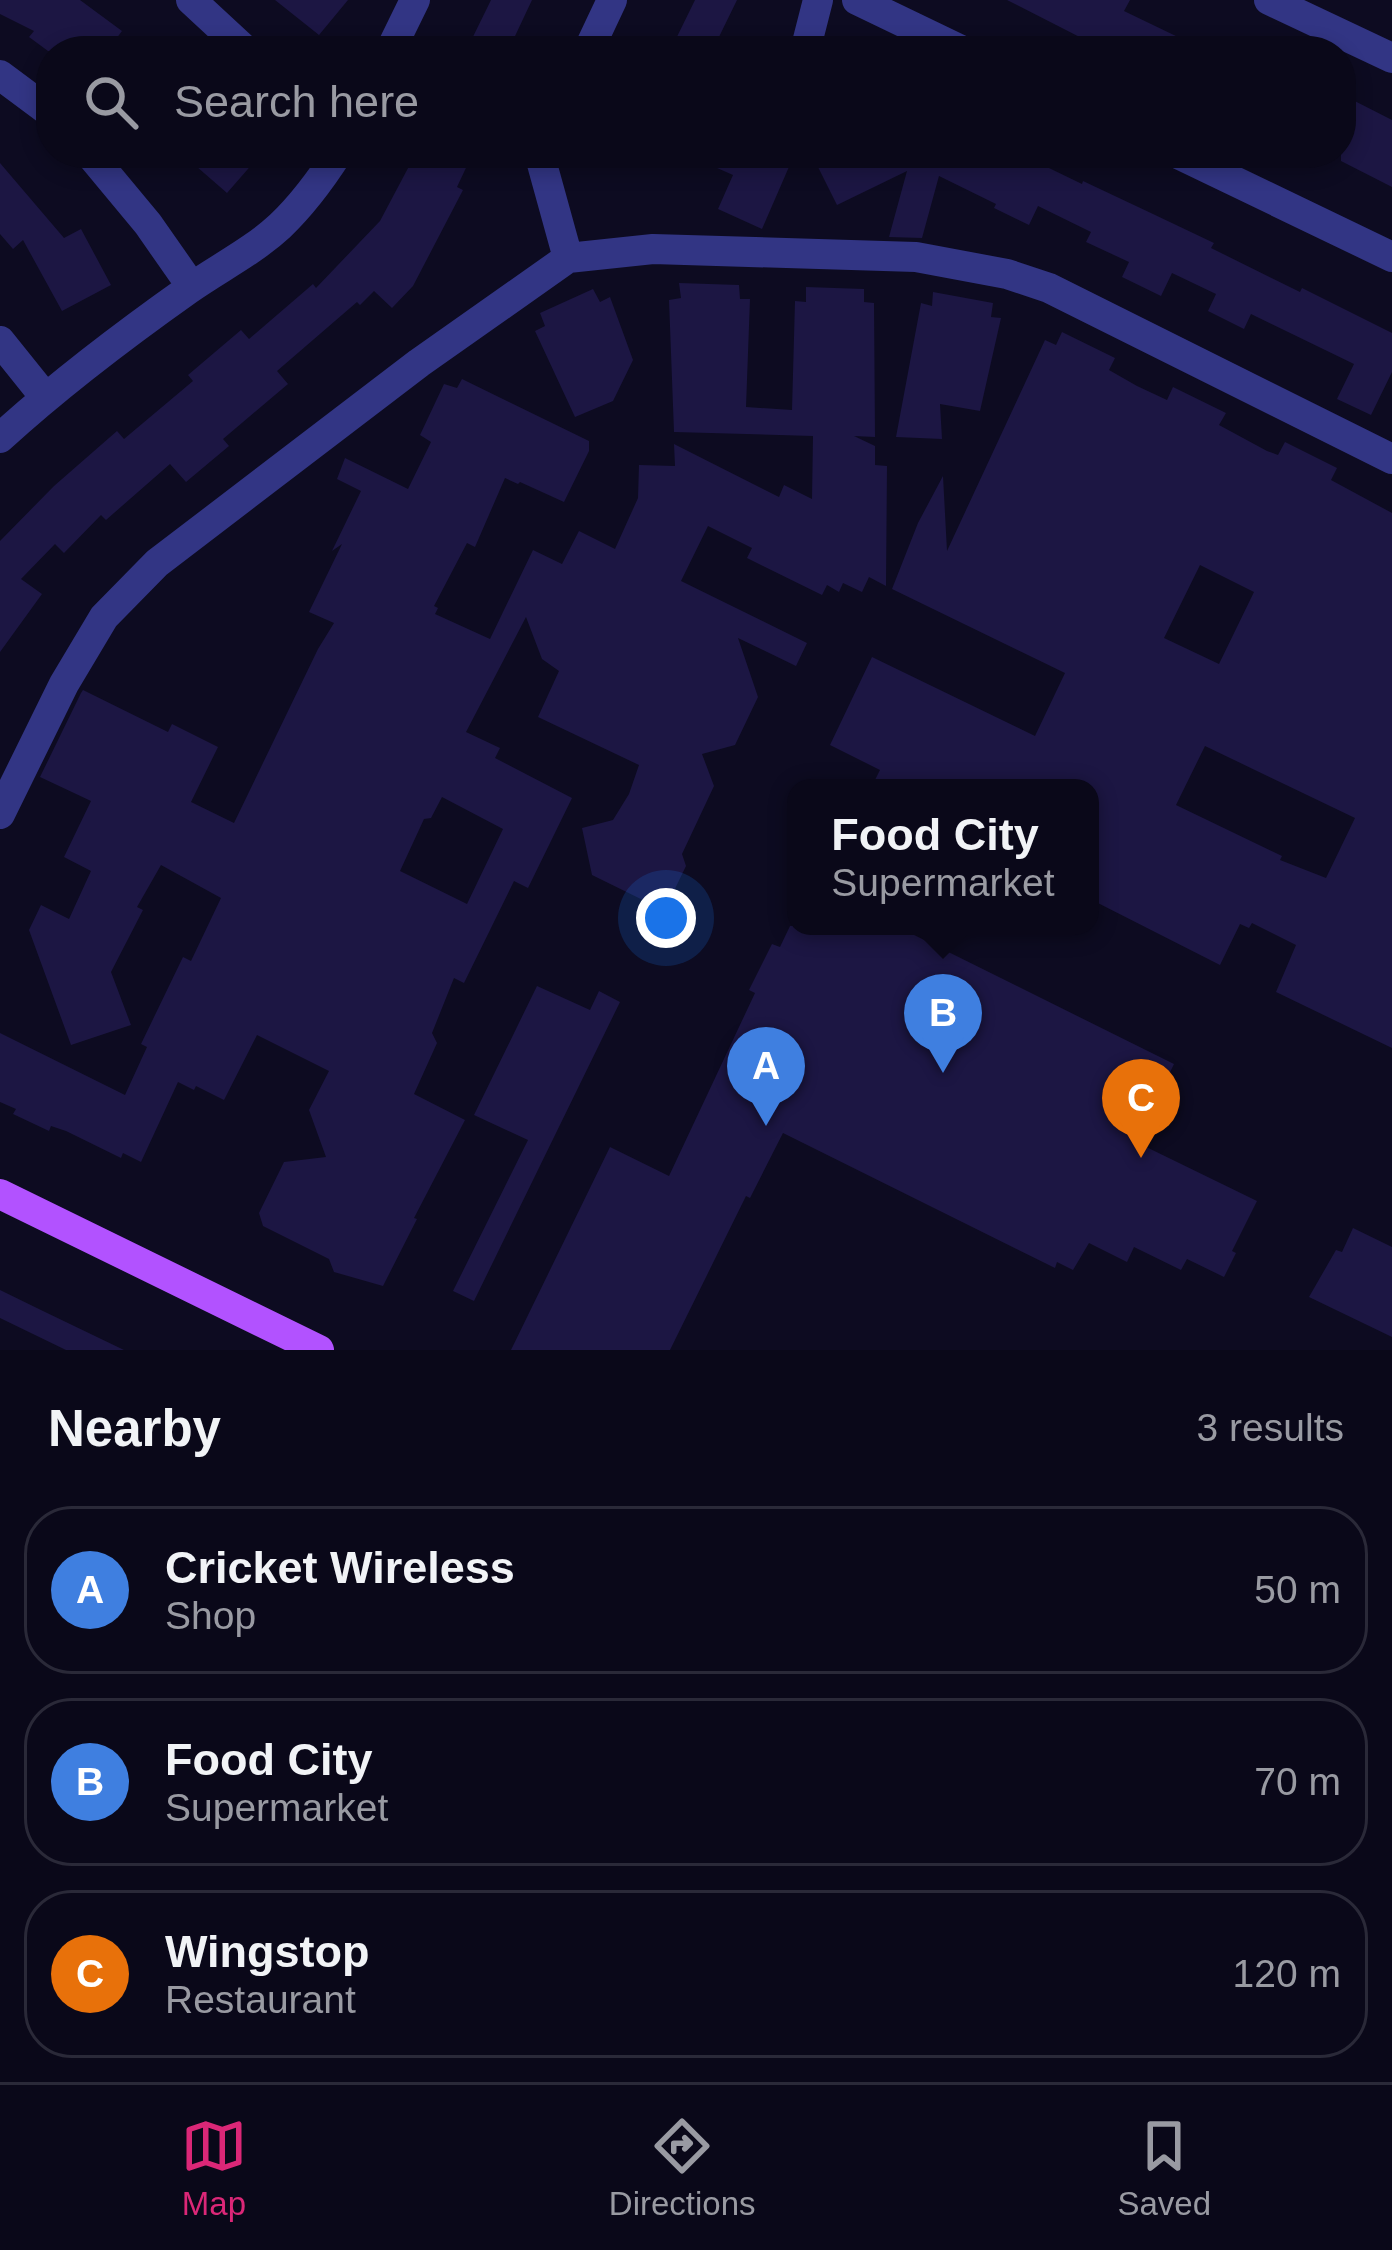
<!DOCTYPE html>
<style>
body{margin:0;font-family:Helvetica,sans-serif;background:#181626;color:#f1f3f6}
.you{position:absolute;left:666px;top:918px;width:42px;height:42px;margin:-30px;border:9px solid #fff;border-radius:50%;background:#1a73e8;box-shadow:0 0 0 18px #1a73e833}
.badge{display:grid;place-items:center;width:78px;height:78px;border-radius:50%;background:#db2777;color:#fff;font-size:39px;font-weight:700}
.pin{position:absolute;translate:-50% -99px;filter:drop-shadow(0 3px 6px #0008)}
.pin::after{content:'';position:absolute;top:63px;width:42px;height:36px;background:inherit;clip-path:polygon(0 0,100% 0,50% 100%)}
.popup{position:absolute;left:787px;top:779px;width:312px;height:156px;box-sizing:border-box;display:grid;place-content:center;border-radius:24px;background:#0a0819;filter:drop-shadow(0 3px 9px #0005);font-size:39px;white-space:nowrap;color:#999aa2}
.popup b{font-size:45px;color:#f1f3f6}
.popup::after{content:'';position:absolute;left:50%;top:100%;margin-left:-24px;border:24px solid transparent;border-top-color:#0a0819}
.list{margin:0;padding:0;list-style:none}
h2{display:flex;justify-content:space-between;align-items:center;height:156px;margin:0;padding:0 48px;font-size:51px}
h2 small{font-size:39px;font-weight:400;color:#999aa2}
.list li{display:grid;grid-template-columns:78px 1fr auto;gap:36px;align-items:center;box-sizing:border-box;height:168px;margin:0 24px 24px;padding:0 24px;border:3px solid #2a2938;border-radius:48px}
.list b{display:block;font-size:45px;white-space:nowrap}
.list p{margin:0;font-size:39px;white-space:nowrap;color:#999aa2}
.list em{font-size:39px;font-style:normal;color:#999aa2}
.icon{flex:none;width:66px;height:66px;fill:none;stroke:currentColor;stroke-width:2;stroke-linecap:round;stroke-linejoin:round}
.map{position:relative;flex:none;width:1392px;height:1350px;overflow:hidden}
.search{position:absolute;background:#0a0819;box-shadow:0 6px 18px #0003;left:36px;right:36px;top:36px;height:132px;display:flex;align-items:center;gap:30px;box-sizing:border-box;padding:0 42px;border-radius:48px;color:#999aa2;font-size:45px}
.sheet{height:732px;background:#0a0819}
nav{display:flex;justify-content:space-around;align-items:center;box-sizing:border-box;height:168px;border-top:3px solid #2a2938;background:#0a0819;font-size:33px;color:#999aa2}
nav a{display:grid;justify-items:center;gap:6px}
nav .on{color:#db2777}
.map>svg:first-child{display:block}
.building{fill:#1c1643;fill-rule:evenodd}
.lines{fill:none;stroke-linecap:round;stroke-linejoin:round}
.minor{stroke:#323584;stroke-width:30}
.major{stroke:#b252ff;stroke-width:30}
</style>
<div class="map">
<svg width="1392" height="1350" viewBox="0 0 1392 1350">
<rect width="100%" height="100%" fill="#0d0b21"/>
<!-- building -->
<path class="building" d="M 0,0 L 80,0 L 122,31 L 107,51 L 48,51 L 29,37 L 34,31 L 0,14 Z
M 275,0 L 348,0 L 319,35 Z
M 491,0 L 532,0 L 508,51 L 466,51 Z
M 695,0 L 737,0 L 717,41 L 718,51 L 670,51 Z
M 1007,0 L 1130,0 L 1124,11 L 1207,51 L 1107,51 Z
M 1341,94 L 1392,120 L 1392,187 L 1341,161 Z
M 181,153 L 262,153 L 227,193 Z
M 416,153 L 473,153 L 457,187 L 463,190 L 413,286 L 392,308 L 374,291 L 360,305 L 357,302 L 277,371 L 288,384 L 223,439 L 229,446 L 186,482 L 170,464 L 106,520 L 101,515 L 64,553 L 55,544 L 21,579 L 42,594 L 0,652 L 0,541 L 54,486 L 117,431 L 124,439 L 193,381 L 188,375 L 241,330 L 249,339 L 313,284 L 316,288 L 380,221 Z
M 683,153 L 795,153 L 762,229 L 718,209 L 733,175 Z
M 811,153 L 1018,153 L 1082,184 L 1083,181 L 1153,214 L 1214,243 L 1211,248 L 1300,292 L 1302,288 L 1392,333 L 1392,372 L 1371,415 L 1337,399 L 1354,364 L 1251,314 L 1244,329 L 1208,311 L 1216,294 L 1172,273 L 1161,296 L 1122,277 L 1129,262 L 1086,242 L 1091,232 L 1038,206 L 1029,225 L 994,208 L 996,204 L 939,176 L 922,238 L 889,237 L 907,171 L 837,205 Z
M 0,163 L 64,238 L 81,229 L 111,285 L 62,311 L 23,240 L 13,249 L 0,234 Z
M 679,283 L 739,285 L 740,299 L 750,299 L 746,407 L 792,410 L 795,301 L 806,302 L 806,287 L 864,289 L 864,302 L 874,303 L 875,437 L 854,436 L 875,446 L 875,465 L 887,466 L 886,586 L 869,577 L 862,592 L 843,583 L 839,592 L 827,585 L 822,595 L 747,558 L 752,548 L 708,526 L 681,581 L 807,643 L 796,666 L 738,638 L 758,697 L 735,745 L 702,754 L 714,786 L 682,854 L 686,866 L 671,897 L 661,893 L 655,906 L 592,875 L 582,828 L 613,820 L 629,794 L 639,765 L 538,717 L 559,671 L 542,659 L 526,617 L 466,732 L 500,748 L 495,758 L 572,798 L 528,888 L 514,881 L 464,983 L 454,978 L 432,1033 L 437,1043 L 414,1094 L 465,1120 L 414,1218 L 417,1219 L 383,1286 L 334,1272 L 329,1259 L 263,1226 L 259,1213 L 284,1162 L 326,1157 L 309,1110 L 329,1071 L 257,1035 L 224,1100 L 196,1086 L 194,1090 L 178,1082 L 141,1162 L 123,1153 L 121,1158 L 66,1131 L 51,1126 L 49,1131 L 13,1114 L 16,1109 L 0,1102 L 0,1033 L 125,1095 L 147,1047 L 141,1044 L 183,957 L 191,961 L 221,898 L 161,865 L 137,907 L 143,910 L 111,972 L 131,1025 L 71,1045 L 29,930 L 41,905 L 69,919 L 91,871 L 64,857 L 91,801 L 40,777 L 81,693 L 83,690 L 168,732 L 172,724 L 218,747 L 191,802 L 234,823 L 318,649 L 334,623 L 309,612 L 342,544 L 332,551 L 361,491 L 337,479 L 345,458 L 408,489 L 431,442 L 420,435 L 444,384 L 457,388 L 462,379 L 589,441 L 589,451 L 564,502 L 520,482 L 518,484 L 505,478 L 475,547 L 467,543 L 434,606 L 438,608 L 435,614 L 490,639 L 533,550 L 562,564 L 579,531 L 615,549 L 638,498 L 639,465 L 675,466 L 674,444 L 779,497 L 784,485 L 812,499 L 813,436 L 674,432 L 669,300 L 681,298 ZM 442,797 L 503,829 L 467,904 L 400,871 L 424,819 L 431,818 Z
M 593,289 L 600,302 L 610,297 L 633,360 L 613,401 L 575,417 L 535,331 L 545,326 L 540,313 Z
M 933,292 L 993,303 L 991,317 L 1001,318 L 980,411 L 940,404 L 942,439 L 896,437 L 921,303 L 932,306 Z
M 1062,332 L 1115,358 L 1109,370 L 1137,386 L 1167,400 L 1173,387 L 1226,413 L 1219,425 L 1267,451 L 1278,455 L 1285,442 L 1337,468 L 1331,480 L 1392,513 L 1392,1048 L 1276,992 L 1296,945 L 1252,923 L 1249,928 L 1240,924 L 1220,965 L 1090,899 L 1090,788 L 871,788 L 880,770 L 830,745 L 872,657 L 1035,736 L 1065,673 L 892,589 L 918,523 L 943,476 L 947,551 L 1045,340 L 1056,345 ZM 1200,565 L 1254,592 L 1219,664 L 1164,638 ZM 1205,746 L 1355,818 L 1326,878 L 1280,860 L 1282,856 L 1176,805 Z
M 790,926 L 896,926 L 1174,1064 L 1136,1142 L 1257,1201 L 1232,1251 L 1236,1253 L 1224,1277 L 1187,1259 L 1181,1270 L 1134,1247 L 1127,1262 L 1089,1243 L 1073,1270 L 1057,1262 L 1055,1268 L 783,1133 L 750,1198 L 746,1196 L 670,1350 L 511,1350 L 610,1147 L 669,1176 L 755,993 L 749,990 L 772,944 L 780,947 Z
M 537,986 L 590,1010 L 599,991 L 620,1002 L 474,1301 L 453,1291 L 528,1140 L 474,1115 Z
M 1353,1228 L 1392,1247 L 1392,1337 L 1309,1297 L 1336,1250 L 1342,1252 Z
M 0,1290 L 43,1311 L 124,1350 L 66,1350 L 0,1318 Z"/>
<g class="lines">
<!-- minor -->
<path class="minor" d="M 191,0 L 246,51
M 857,0 L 963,51
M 1269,0 L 1392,58
M 390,51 L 415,0
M 588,51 L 612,0
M 805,51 L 818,0
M 0,75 L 51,113
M 89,153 L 148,224 L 192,287
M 539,153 L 568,258
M 1176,153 L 1392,257
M 0,341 L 45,397
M 0,438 C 59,384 124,335 189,289 C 219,268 253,251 280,226 C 302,205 322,178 338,153
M 0,814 L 64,684 L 104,617 L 157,563 L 419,363 L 568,258 L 653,249 L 916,257 L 1007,274 L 1049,288 L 1392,459"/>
<!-- major -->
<path class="major" d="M 0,1194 L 319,1350"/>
</g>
</svg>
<div class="you"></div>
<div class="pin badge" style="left:766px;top:1126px;background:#3f7fe0">A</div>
<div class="pin badge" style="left:943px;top:1073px;background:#3f7fe0">B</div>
<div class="popup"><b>Food City</b>Supermarket</div>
<div class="pin badge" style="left:1141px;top:1158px;background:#e8710a">C</div>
<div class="search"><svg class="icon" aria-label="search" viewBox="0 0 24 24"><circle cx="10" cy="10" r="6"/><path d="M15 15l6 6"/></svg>Search here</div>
</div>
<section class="sheet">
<h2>Nearby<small>3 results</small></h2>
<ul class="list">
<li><span class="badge" style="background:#3f7fe0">A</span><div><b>Cricket Wireless</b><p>Shop</p></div><em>50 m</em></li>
<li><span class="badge" style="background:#3f7fe0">B</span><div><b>Food City</b><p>Supermarket</p></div><em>70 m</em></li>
<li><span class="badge" style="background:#e8710a">C</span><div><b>Wingstop</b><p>Restaurant</p></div><em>120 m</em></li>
</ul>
</section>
<nav>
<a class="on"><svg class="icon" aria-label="map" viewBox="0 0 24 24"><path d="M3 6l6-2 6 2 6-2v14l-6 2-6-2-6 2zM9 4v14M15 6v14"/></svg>Map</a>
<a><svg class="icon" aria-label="directions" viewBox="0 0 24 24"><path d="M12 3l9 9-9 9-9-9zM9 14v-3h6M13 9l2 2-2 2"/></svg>Directions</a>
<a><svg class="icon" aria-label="saved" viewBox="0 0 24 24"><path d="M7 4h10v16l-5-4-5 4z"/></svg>Saved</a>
</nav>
